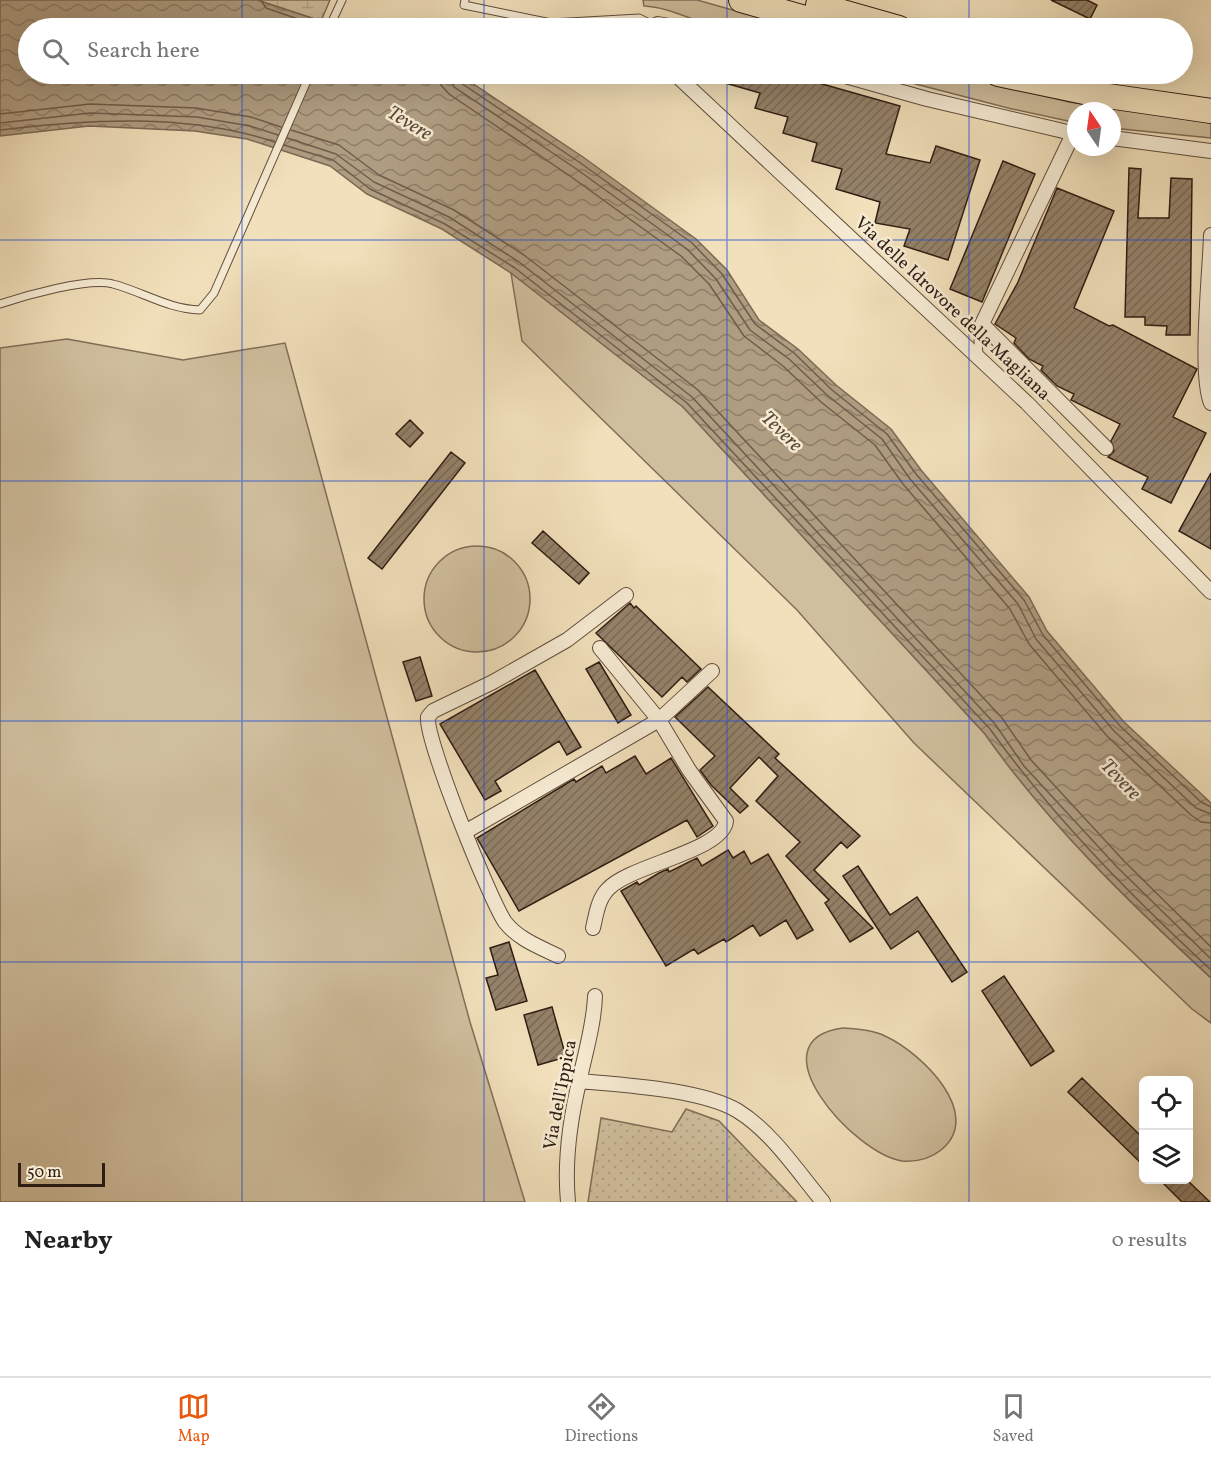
<!DOCTYPE html>
<style>
body{margin:0;font-family:Vollkorn,serif;background:#f2f2f2;color:#222}
.controls{position:absolute;right:18px;bottom:18px;display:grid;overflow:hidden;border-radius:9px;box-shadow:0 6px 24px #0002}
.controls button{width:54px;height:54px;display:grid;place-items:center;padding:0;border:0;border-bottom:2px solid #e0e0e0;background:#fff;color:#222;font:30px sans-serif}
.compass{position:absolute;left:1067px;top:102px;width:54px;height:54px;border-radius:50%;background:#fff;box-shadow:0 6px 24px #0002;rotate:347deg}
.scale{position:absolute;left:18px;bottom:15px;width:87px;box-sizing:border-box;padding-left:6px;border:3px solid #2f1c12;border-top:0;font-size:16px;line-height:21px;white-space:nowrap;color:#2f1c12;-webkit-text-stroke:4px #f6ebd3;paint-order:stroke}
.list{margin:0;padding:0;list-style:none}
h2{display:flex;justify-content:space-between;align-items:center;height:78px;margin:0;padding:0 24px;font-size:26px}
h2 small{font-size:20px;font-weight:400;color:#767676}
.icon{flex:none;width:33px;height:33px;fill:none;stroke:currentColor;stroke-width:2;stroke-linecap:round;stroke-linejoin:round}
.map{position:relative;flex:none;width:1211px;height:1202px;overflow:hidden}
.search{position:absolute;background:#fff;box-shadow:0 6px 24px #0002;left:18px;right:18px;top:18px;height:66px;display:flex;align-items:center;gap:15px;box-sizing:border-box;padding:0 21px;border-radius:33px;color:#767676;font-size:22px}
.sheet{height:174px;background:#fff}
nav{display:flex;justify-content:space-around;align-items:center;box-sizing:border-box;height:84px;border-top:2px solid #e0e0e0;background:#fff;font-size:16px;color:#767676}
nav a{display:grid;justify-items:center;gap:3px}
nav .on{color:#ea580c}
.map>svg:first-child{display:block}
.grass{fill:#d0bf9e;stroke:#806e58;stroke-width:1.5}
.wetland{fill:url(#wetland-marsh);stroke:#806e58;stroke-width:1.5}
.garden{fill:url(#garden-dots);stroke:#806e58;stroke-width:1.5}
.water{fill:url(#water-waves);stroke:#7c6955;stroke-width:1.5}
.lines{fill:none;stroke-linecap:round;stroke-linejoin:round}
.shore{stroke:#6f5c4a;stroke-width:1.5}
.building{fill:url(#building-hatch);stroke:#2f1c12;stroke-width:1.5}
.service-casing{stroke:#604d3c;stroke-width:9}
.minor-casing{stroke:#604d3c;stroke-width:16}
.motorway-casing{stroke:#2f1c12;stroke-width:26}
.service{stroke:#f6ebd3;stroke-width:7}
.minor{stroke:#f6ebd3;stroke-width:14}
.motorway{stroke:#f1e0bb;stroke-width:24}
.grid{fill:none;stroke:#1d4ed8;stroke-width:1.5;stroke-opacity:0.55}
.labels{text-anchor:middle;dominant-baseline:central;stroke-width:5;stroke-linejoin:round;paint-order:stroke}
.street-label{font-size:18px;fill:#2f1c12;stroke:#f6ebd3}
.water-label{font-size:20px;font-style:italic;fill:#5c4939;stroke:#f6ebd3}
</style>
<div class="map">
<svg width="1211" height="1202" viewBox="0 0 1211 1202">
<defs>
<pattern id="wetland-marsh" width="20" height="14" patternUnits="userSpaceOnUse" patternTransform="scale(1.5)"><rect width="20" height="14" fill="#d0bf9e"/><path d="M1 5h8M5 5V1M11 12h8M15 12V8" fill="none" stroke="#b3a487"/></pattern>
<pattern id="garden-dots" width="8" height="8" patternUnits="userSpaceOnUse" patternTransform="scale(1.5)"><rect width="8" height="8" fill="#d0bf9e"/><path d="M2 2h.1M6 6h.1" fill="none" stroke="#b3a487" stroke-width="1.8" stroke-linecap="round"/></pattern>
<pattern id="water-waves" width="16" height="10" patternUnits="userSpaceOnUse" patternTransform="scale(1.5)"><rect width="16" height="10" fill="#af9d82"/><path d="M0 5q4-4 8 0t8 0" fill="none" stroke="#8f7f69"/></pattern>
<pattern id="building-hatch" width="6" height="6" patternUnits="userSpaceOnUse" patternTransform="scale(1.5)"><rect width="6" height="6" fill="#94826a"/><path d="M-1 1l2-2M0 6l6-6M5 7l2-2" fill="none" stroke="#796a56"/></pattern>
</defs>
<rect width="100%" height="100%" fill="#f1e0bb"/>
<filter id="stains"><feTurbulence type="fractalNoise" baseFrequency=".00333" numOctaves="4"/><feColorMatrix values="0 0 0 0 .2 0 0 0 0 .09 0 0 0 0 .02 0 0 0 .5 -.17"/></filter>
<radialGradient id="worn" r=".72"><stop offset=".6" stop-color="#630" stop-opacity="0"/><stop offset="1" stop-color="#630" stop-opacity=".3"/></radialGradient>
<!-- grass -->
<path class="grass" d="M 643,0 L 697,0 L 797,28 C 773,29 744,33 721,28 C 694,22 670,7 644,6 Z
M 877,74 L 955,74 L 1069,102 L 1211,123 L 1211,138 L 1112,128 L 1112,111 L 1076,111 L 1076,122 L 1068,121 L 1012,109 Z
M 511,273 L 683,407 L 985,734 C 1048,824 1130,903 1211,978 L 1211,1023 L 1192,1009 L 914,743 L 797,610 L 522,341 Z
M 67,339 L 183,360 L 285,343 L 470,1022 L 525,1202 L 0,1202 L 0,348 Z
M424 599a53 53 0 1 1 106 0a53 53 0 1 1-106 0Z
M 843,1028 C 858,1029 874,1030 887,1037 C 921,1053 985,1114 941,1150 C 930,1159 916,1162 902,1161 C 854,1154 752,1040 843,1028 Z"/>
<!-- wetland -->
<path class="wetland" d="M 257,0 L 330,0 L 321,21 Z"/>
<!-- garden -->
<path class="garden" d="M 686,1109 L 719,1121 L 797,1202 L 588,1202 L 601,1118 L 672,1132 Z"/>
<!-- water -->
<path class="water" d="M 0,0 L 257,0 L 342,28 L 28,28 L 28,74 L 460,75 L 583,157 L 696,239 L 727,270 L 759,320 L 798,349 L 836,385 L 891,429 L 921,470 L 1029,597 L 1047,631 L 1124,722 L 1211,803 L 1211,978 C 1130,903 1048,824 985,734 L 683,407 L 511,273 L 442,229 L 367,194 L 330,166 L 247,139 L 195,131 L 89,126 L 0,136 Z"/>
<g class="lines">
<!-- shore -->
<path class="shore" d="M 261,0 L 266,8 L 324,28
M 439,74 L 441,85 L 449,94 L 570,176 L 681,256 L 709,284 L 744,336 L 783,366 L 821,402 L 875,445 L 903,484 L 1010,609 L 1029,644 L 1107,736 L 1191,815 L 1201,822 L 1211,823
M 448,74 L 454,87 L 575,168 L 687,249 L 716,279 L 750,330 L 789,359 L 827,395 L 882,439 L 910,479 L 1018,604 L 1036,639 L 1114,731 L 1196,808 L 1211,814
M 456,74 L 458,81 L 579,162 L 692,243 L 722,274 L 755,324 L 794,353 L 832,390 L 887,434 L 916,474 L 1024,600 L 1043,635 L 1120,726 L 1201,802 L 1211,807
M 0,114 L 90,104 L 196,108 L 251,117 L 281,127
M 0,123 L 90,113 L 197,117 L 250,126 L 278,135
M 0,130 C 91,119 187,113 275,142
M 291,130 L 339,145 L 379,175 L 454,210 L 524,255 L 698,390 L 1002,718 L 1031,760 L 1124,861 L 1211,947
M 287,138 L 336,154 L 374,182 L 449,217 L 519,262 L 692,397 L 995,724 L 1024,766 L 1117,867 L 1211,959
M 284,145 L 333,160 L 370,189 L 445,224 L 515,268 L 687,403 L 990,729 C 1053,817 1131,896 1211,970"/>
</g>
<!-- building -->
<path class="building" d="M 1051,0 L 1087,0 L 1097,5 L 1090,19 Z
M 727,74 L 787,74 L 900,106 L 886,154 L 930,163 L 936,146 L 980,160 L 948,260 L 904,246 L 910,229 L 875,223 L 880,202 L 836,189 L 842,169 L 812,161 L 817,143 L 783,133 L 788,117 L 755,108 L 760,93 L 725,83 Z
M 1003,161 L 1035,174 L 982,302 L 950,289 Z
M 1129,168 L 1141,169 L 1138,218 L 1169,218 L 1171,178 L 1192,179 L 1190,335 L 1166,335 L 1167,326 L 1145,325 L 1145,317 L 1125,317 Z
M 1057,188 L 1114,211 L 1074,308 L 1109,326 L 1113,325 L 1197,369 L 1173,417 L 1206,433 L 1171,503 L 1142,489 L 1148,477 L 1108,457 L 1114,451 L 1111,441 L 1120,424 L 1071,400 L 1074,394 L 1057,386 L 1041,370 L 1043,366 L 1029,359 L 1014,343 L 1016,338 L 995,324 L 1018,282 Z
M 410,420 L 423,433 L 410,447 L 396,434 Z
M 451,452 L 465,463 L 382,569 L 368,558 Z
M 1211,473 L 1211,549 L 1179,531 Z
M 543,531 L 589,573 L 579,584 L 532,543 Z
M 630,603 L 634,608 L 636,606 L 701,669 L 687,682 L 682,677 L 662,697 L 596,633 Z
M 420,657 L 432,696 L 416,701 L 403,662 Z
M 599,662 L 631,715 L 618,723 L 586,669 Z
M 535,670 L 581,747 L 567,755 L 559,741 L 495,781 L 501,791 L 485,800 L 440,724 Z
M 708,687 L 779,754 L 775,758 L 860,836 L 847,848 L 841,842 L 814,870 L 873,928 L 850,942 L 825,903 L 829,900 L 786,856 L 800,842 L 756,801 L 778,776 L 759,757 L 730,788 L 748,806 L 740,813 L 711,785 L 700,770 L 715,756 L 675,717 Z
M 635,756 L 646,774 L 671,758 L 713,826 L 697,837 L 687,820 L 519,911 L 477,838 L 574,779 L 576,782 L 602,766 L 606,773 Z
M 728,850 L 733,858 L 744,851 L 751,864 L 768,854 L 813,930 L 797,939 L 786,920 L 760,936 L 753,925 L 726,942 L 724,939 L 698,954 L 694,949 L 666,966 L 621,891 L 637,882 L 639,885 L 659,873 L 668,869 L 669,872 L 697,858 L 702,866 Z
M 858,866 L 890,915 L 917,897 L 967,972 L 952,982 L 918,931 L 891,949 L 843,876 Z
M 509,942 L 527,1001 L 496,1010 L 486,978 L 498,975 L 490,948 Z
M 1004,976 L 1054,1051 L 1031,1066 L 982,991 Z
M 552,1007 L 566,1057 L 538,1065 L 524,1015 Z
M 1082,1078 L 1143,1138 L 1143,1165 L 1068,1092 Z
M 1159,1179 L 1186,1179 L 1210,1202 L 1182,1202 Z"/>
<g class="lines">
<!-- service casing -->
<g class="service-casing">
<path id="service" d="M 465,0 L 464,5 L 551,23 L 639,18 L 653,25
M 329,28 L 342,0
M 0,304 C 24,296 89,277 113,284 C 143,292 168,309 200,310 L 214,293 L 310,74
M 979,356 L 978,341 L 982,324"/>
</g>
<!-- minor casing -->
<g class="minor-casing">
<path id="minor" d="M 651,28 L 658,24 L 680,28
M 675,74 L 1027,403 L 1211,592
M 838,74 L 927,99 L 1076,134
M 1073,134 L 982,324 L 1106,448
M 1112,138 L 1211,151
M 1211,235 C 1210,272 1199,374 1211,403
M 465,832 L 659,720 L 712,671
M 593,928 C 596,915 598,899 608,889 C 630,865 723,851 726,821 L 689,770 L 659,720 L 600,648
M 558,956 C 540,947 518,939 505,922 C 490,900 425,739 428,717 L 433,711 L 493,682 L 567,640 L 626,595
M 579,1081 C 622,1085 701,1089 738,1111 C 772,1132 798,1172 823,1202
M 568,1202 C 564,1160 570,1119 580,1078 C 586,1050 594,1024 595,996"/>
</g>
<!-- motorway casing -->
<g class="motorway-casing">
<path id="motorway" d="M 741,0 L 841,28
M 818,5 L 899,28
M 998,74 L 1094,94 L 1211,111"/>
</g>
<!-- service -->
<use href="#service" class="service"/>
<!-- minor -->
<use href="#minor" class="minor"/>
<!-- motorway -->
<use href="#motorway" class="motorway"/>
</g>
<!-- grid -->
<path class="grid" d="M 242,0 L 242,28M 484,0 L 484,28M 727,0 L 727,28M 969,0 L 969,28M 242,74 L 242,1202M 484,74 L 484,1202M 727,74 L 727,1202M 969,74 L 969,1202M 0,240 L 1211,240M 0,481 L 1211,481M 0,721 L 1211,721M 0,962 L 1211,962"/>
<g class="labels">
<!-- street labels -->
<g class="street-label">
<text transform="translate(952 309) rotate(43)">Via delle Idrovore della Magliana</text>
<text transform="translate(561 1095) rotate(-79)">Via dell'Ippica</text>
</g>
<!-- water labels -->
<g class="water-label">
<text transform="translate(409 124) rotate(31)">Tevere</text>
<text transform="translate(781 432) rotate(44)">Tevere</text>
<text transform="translate(1120 780) rotate(46)">Tevere</text>
</g>
</g>
<rect width="100%" height="100%" filter="url(#stains)"/>
<rect width="100%" height="100%" fill="url(#worn)"/>
</svg>
<div class="controls">
<button><svg class="icon" aria-label="locate" viewBox="0 0 24 24"><circle cx="12" cy="12" r="6"/><path d="M12 2v4M12 18v4M2 12h4M18 12h4"/></svg></button>
<button><svg class="icon" aria-label="layers" viewBox="0 0 24 24"><path d="M12 4l9 5-9 5-9-5zM3 14l9 5 9-5"/></svg></button>
</div>
<svg class="compass" viewBox="-18 -18 36 36"><path d="M0-13l5 13h-10z" fill="#e53935"/><path d="M0 13l5-13h-10z" fill="#767676"/></svg>
<div class="scale">50 m</div>
<div class="search"><svg class="icon" aria-label="search" viewBox="0 0 24 24"><circle cx="10" cy="10" r="6"/><path d="M15 15l6 6"/></svg>Search here</div>
</div>
<section class="sheet">
<h2>Nearby<small>0 results</small></h2>
<ul class="list">
</ul>
</section>
<nav>
<a class="on"><svg class="icon" aria-label="map" viewBox="0 0 24 24"><path d="M3 6l6-2 6 2 6-2v14l-6 2-6-2-6 2zM9 4v14M15 6v14"/></svg>Map</a>
<a><svg class="icon" aria-label="directions" viewBox="0 0 24 24"><path d="M12 3l9 9-9 9-9-9zM9 14v-3h6M13 9l2 2-2 2"/></svg>Directions</a>
<a><svg class="icon" aria-label="saved" viewBox="0 0 24 24"><path d="M7 4h10v16l-5-4-5 4z"/></svg>Saved</a>
</nav>
